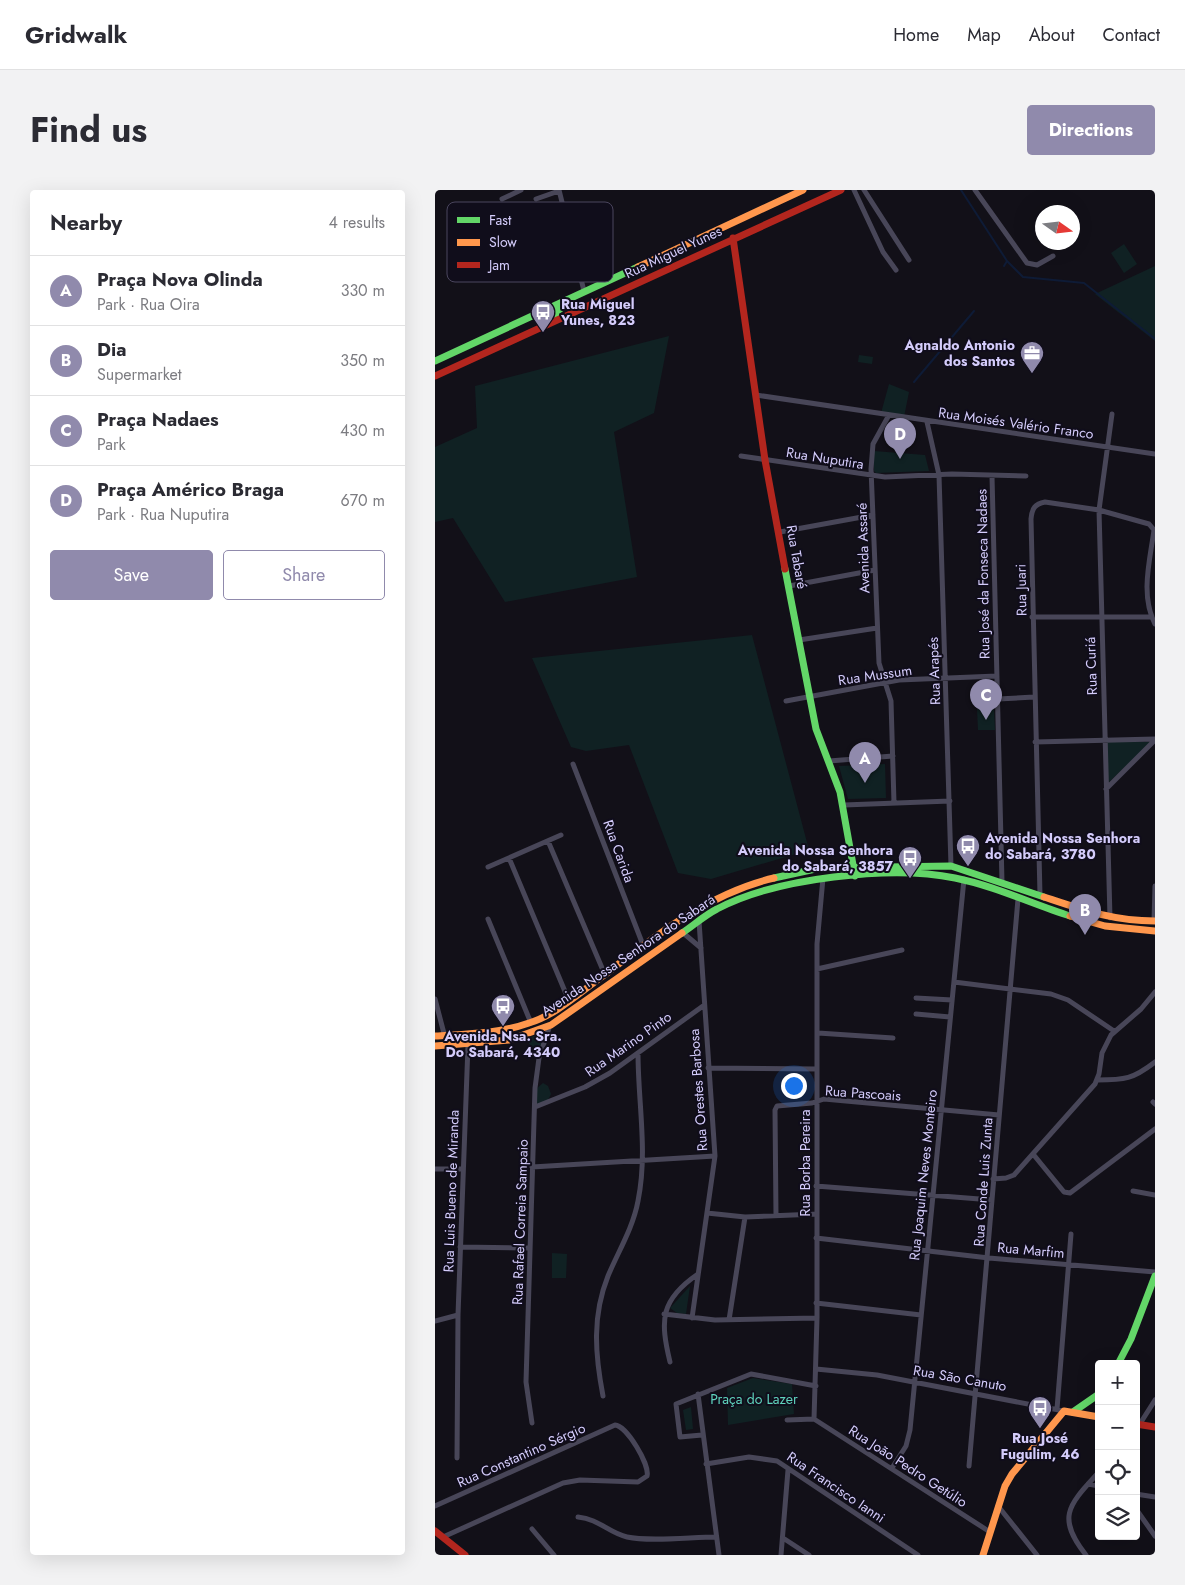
<!DOCTYPE html>
<meta charset="utf-8">
<style>
body{margin:0;font-family:Jost,sans-serif;background:#f2f2f3;color:#2b2b33}
.controls{position:absolute;right:15px;bottom:15px;display:grid;overflow:hidden;border-radius:5px;box-shadow:0 5px 20px #0002}
.controls button{width:45px;height:45px;display:grid;place-items:center;padding:0;border:0;border-bottom:1px solid #e1e1e2;background:#fff;color:#2b2b33;font:25px sans-serif}
.compass{position:absolute;left:600px;top:15px;width:45px;height:45px;border-radius:50%;background:#fff;box-shadow:0 5px 20px #0002;rotate:104deg}
.you{position:absolute;left:358px;top:895px;width:18px;height:18px;margin:-12px;border:4px solid #fff;border-radius:50%;background:#1a73e8;box-shadow:0 0 0 8px #1a73e833}
.badge{display:grid;place-items:center;width:32px;height:32px;border-radius:50%;background:#908aac;color:#fff;font-size:16px;font-weight:700}
.pin{position:absolute;translate:-50% -41px;filter:drop-shadow(0 1px 2px #0008)}
.pin::after{content:'';position:absolute;top:26px;width:18px;height:15px;background:inherit;clip-path:polygon(0 0,100% 0,50% 100%)}
.list{margin:0;padding:0;list-style:none}
h2{display:flex;justify-content:space-between;align-items:center;height:65px;margin:0;padding:0 20px;font-size:21px}
h2 small{font-size:16px;font-weight:400;color:#7c7c81}
.list li{display:grid;grid-template-columns:32px 1fr auto;gap:15px;align-items:center;box-sizing:border-box;height:70px;padding:0 20px;border-top:1px solid #e1e1e2}
.list b{display:block;font-size:19px;white-space:nowrap}
.list p{margin:0;font-size:16px;white-space:nowrap;color:#7c7c81}
.list em{font-size:16px;font-style:normal;color:#7c7c81}
.actions{display:flex;gap:10px;padding:15px 20px}
.actions a{flex:1;padding:11px 0;border:1px solid #908aac;border-radius:5px;text-align:center;font-size:18px;color:#908aac}
.actions .main{background:#908aac;color:#fff}
.icon{flex:none;width:28px;height:28px;fill:none;stroke:currentColor;stroke-width:2;stroke-linecap:round;stroke-linejoin:round}
.map{position:relative;flex:none;width:720px;height:1365px;overflow:hidden;border-radius:5px}
header{display:flex;align-items:center;gap:30px;box-sizing:border-box;height:70px;padding:0 25px;background:#fff;border-bottom:1px solid #e1e1e2}
header strong{font-size:24px}
nav{display:flex;gap:28px;margin-inline-start:auto;font-size:18px}
.intro{display:flex;align-items:center;justify-content:space-between;box-sizing:border-box;height:120px;padding:0 30px}
h1{margin:0;font-size:35px}
.button{padding:12px 22px;border-radius:5px;background:#908aac;color:#fff;font-size:18px;font-weight:700}
main{display:flex;gap:30px;padding:0 30px}
aside{flex:1;background:#fff;border-radius:5px;box-shadow:0 5px 20px #0002}
.map>svg:first-child{display:block}
.green{fill:#102123}
.lines{fill:none;stroke-linecap:round;stroke-linejoin:round}
.stream{stroke:#0e1b36;stroke-width:2}
.street{stroke:#484658;stroke-width:5}
.fast{stroke:#63d668;stroke-width:7}
.slow{stroke:#ff974d;stroke-width:7}
.jam{stroke:#b3261e;stroke-width:7}
.labels{text-anchor:middle;dominant-baseline:central;stroke-width:4;stroke-linejoin:round;paint-order:stroke}
.street-label{font-size:14px;fill:#d4ccfb;stroke:#100d1b}
.poi-label{font-size:14px;font-weight:bold;fill:#d4ccfb;stroke:#100d1b;text-anchor:start}
.park-label{font-size:14px;fill:#5fd3bd;stroke:#100d1b}
.key{fill:#100d1b;stroke:#4b465e;stroke-width:1}
.key-label{font-size:14px;fill:#d4ccfb}
</style>
<header>
<strong>Gridwalk</strong>
<nav><a>Home</a><a>Map</a><a>About</a><a>Contact</a></nav>
</header>
<div class="intro"><h1>Find us</h1><a class="button">Directions</a></div>
<main>
<aside>
<h2>Nearby<small>4 results</small></h2>
<ul class="list">
<li><span class="badge">A</span><div><b>Praça Nova Olinda</b><p>Park · Rua Oira</p></div><em>330 m</em></li>
<li><span class="badge">B</span><div><b>Dia</b><p>Supermarket</p></div><em>350 m</em></li>
<li><span class="badge">C</span><div><b>Praça Nadaes</b><p>Park</p></div><em>430 m</em></li>
<li><span class="badge">D</span><div><b>Praça Américo Braga</b><p>Park · Rua Nuputira</p></div><em>670 m</em></li>
</ul>
<div class="actions"><a class="main">Save</a><a>Share</a></div>
</aside>
<div class="map">
<svg width="720" height="1365" viewBox="0 0 720 1365">
<rect width="100%" height="100%" fill="#121018"/>
<!-- green -->
<path class="green" d="M 689,54 L 702,74 L 689,83 L 676,63 Z
M 720,76 L 720,151 L 660,104 Z
M 234,146 L 219,223 L 179,242 L 202,387 L 70,412 L 18,328 L 0,332 L 0,257 L 42,238 L 40,196 Z
M 424,165 L 438,167 L 437,174 L 423,172 Z
M 454,194 L 474,202 L 469,227 L 446,223 Z
M 439,261 L 490,265 L 494,281 L 441,283 L 439,281 Z
M 317,445 L 374,660 L 276,689 L 243,683 L 194,555 L 151,561 L 136,557 L 97,468 Z
M 542,519 L 559,519 L 560,540 L 543,540 Z
M 672,552 L 716,552 L 673,593 Z
M 450,574 L 451,608 L 413,609 L 404,576 Z
M 112,841 L 102,865 L 91,849 Z
M 108,893 L 113,896 L 116,904 L 112,912 L 101,914 L 101,899 Z
M 117,1063 L 132,1064 L 131,1088 L 117,1088 Z
M 255,1096 L 251,1124 L 242,1123 L 235,1118 Z
M 318,1188 L 357,1194 L 359,1224 L 293,1235 L 292,1198 Z
M 256,1217 L 258,1239 L 251,1240 L 248,1220 Z"/>
<g class="lines">
<!-- stream -->
<path class="stream" d="M 526,0 L 572,71 L 569,76
M 572,71 L 588,87 L 649,93 L 720,149
M 479,192 L 539,121"/>
<!-- street -->
<path class="street" d="M 124,0 L 149,101
M 419,0 L 448,62 L 461,80
M 429,0 L 474,70
M 540,0 L 592,73 L 602,75 L 618,66
M 67,9 L 86,0
M 101,9 L 124,1
M 321,205 L 720,264
M 454,225 L 438,254 L 436,279 L 444,473 L 456,511 L 459,613
M 492,232 L 504,285 L 516,676
M 306,266 L 450,287 L 517,284 L 591,286
M 557,286 L 567,692
M 345,342 L 438,325
M 354,396 L 440,380
M 597,427 L 717,427
M 364,450 L 442,438
M 563,509 L 599,507
M 351,511 L 464,490 L 562,486
M 600,552 L 720,549
M 394,571 L 458,566
M 138,574 L 208,755
M 671,599 L 720,550
M 409,615 L 515,611
M 113,651 L 170,785
M 74,668 L 134,811
M 53,677 L 126,645
M 605,705 L 596,329 C 597,318 600,314 610,312 L 664,320 L 714,334 L 719,340 C 715,370 705,405 720,434
M 675,728 L 664,320 L 677,224
M 53,729 L 96,833
M 719,731 L 720,696
M 247,742 L 266,758
M 382,779 L 467,760
M 519,792 L 616,804 L 633,810 L 679,841
M 481,808 L 517,810
M 0,809 L 12,855
M 481,824 L 515,827
M 383,843 L 458,848
M 273,878 L 382,879
M 662,890 C 690,890 698,889 720,872
M 718,912 L 720,914
M 100,917 L 150,897 L 175,883 L 268,816
M 598,964 L 629,1002 L 635,1003 L 720,939
M 97,977 L 280,966
M 0,979 L 28,979
M 558,989 L 571,988 L 579,985 L 660,894 L 664,884 L 667,863 L 676,845 L 706,819 L 720,802
M 381,996 L 557,1010
M 698,1001 L 720,1005
M 272,1023 L 310,1027 L 382,1024
M 341,1026 L 340,920 L 342,916 L 377,913 L 389,909 L 564,925
M 381,1048 L 554,1068 L 720,1082
M 25,1057 L 94,1058
M 381,1113 L 486,1125
M 229,1124 L 280,1130 L 382,1128
M 257,1128 L 280,966 L 264,731
M 294,1130 L 310,1027
M 0,1131 L 23,1125
M 235,1172 C 225,1130 225,1110 263,1084
M 381,1179 L 442,1185 L 629,1221
M 263,1204 L 284,1365
M 168,1206 C 160,1164 157,1126 173,1086 C 183,1062 198,1038 203,1011 C 213,962 203,913 203,863
M 622,1219 L 636,1044
M 379,1229 L 382,1128 L 382,754 L 388,688
M 379,1229 L 555,1342
M 352,1230 L 379,1229
M 97,1233 L 91,1192 L 100,898 L 104,868 L 115,835
M 701,1240 L 720,1210
M 267,1245 L 245,1247 L 241,1214 L 316,1184 L 381,1196
M 22,1268 L 23,1125 L 33,855
M 271,1274 L 314,1267 L 342,1271 L 483,1365
M 534,1276 L 583,709
M 457,1278 L 471,1256 L 475,1240 L 529,689
M 653,1294 L 664,1296
M 701,1304 L 720,1307
M 0,1316 L 180,1235 C 192,1236 215,1275 212,1286 L 203,1292 L 145,1290 L 128,1293 L 8,1347
M 563,1316 L 602,1365
M 701,1319 L 720,1346
M 143,1327 C 164,1329 174,1343 192,1347 C 215,1352 257,1347 281,1347
M 97,1339 L 119,1365
M 348,1348 L 374,1365
M 346,1365 L 353,1280
M 651,1365 C 620,1326 635,1314 664,1282"/>
<!-- fast -->
<path class="fast" d="M 120,130 L 121,122 L 135,112
M 0,171 L 203,77
M 350,379 L 381,539 L 405,602 L 420,686
M 339,688 L 385,678 L 516,676 L 609,707
M 247,743 C 259,735 270,725 282,719 C 340,688 456,675 520,688 C 560,696 597,714 635,726
M 683,1174 L 696,1149 L 720,1086
M 638,1222 L 664,1204"/>
<!-- slow -->
<path class="slow" d="M 203,77 L 368,0
M 609,707 C 648,720 678,731 720,731
M 635,726 L 670,736 L 720,741
M 0,846 C 32,844 63,844 94,833 C 121,825 145,802 168,786 C 219,747 274,703 339,688
M 0,856 L 74,850 L 116,835 L 247,743
M 548,1365 L 570,1296 L 577,1284 L 629,1221 L 664,1227"/>
<!-- jam -->
<path class="jam" d="M 298,48 L 330,270 L 350,379
M 0,186 L 406,0
M 701,1234 L 720,1237
M 0,1341 L 30,1365"/>
</g>
<!-- icons -->
<defs>
<g id="bus-pin" transform="scale(1.25)"><path d="M0 17L-7.5 6A9.5 9.5 0 1 1 7.5 6Z" fill="#908aac" stroke="#100d1b"/><path d="M-5-6H5V4H4V6H2V4H-2V6H-4V4H-5ZM-3.5-4V0h7V-4ZM-3.5 1.2v1.5H-2V1.2ZM2 1.2v1.5H3.5V1.2Z" fill="#fff"/></g>
<g id="office-pin" transform="scale(1.25)"><path d="M0 17L-7.5 6A9.5 9.5 0 1 1 7.5 6Z" fill="#908aac" stroke="#100d1b"/><path d="M-6-3h4V-5.5h4V-3h4V5H-6ZM-1-4.5V-3h2v-1.5ZM-6 0V1H6V0Z" fill="#fff"/></g>
</defs>
<g fill-rule="evenodd">
<use href="#bus-pin" x="108" y="122"/>
<use href="#office-pin" x="597" y="163"/>
<use href="#bus-pin" x="533" y="656"/>
<use href="#bus-pin" x="475" y="668"/>
<use href="#bus-pin" x="68" y="816"/>
<use href="#bus-pin" x="605" y="1218"/>
</g>
<g class="labels">
<!-- street labels -->
<g class="street-label">
<text transform="translate(238 62) rotate(-25)">Rua Miguel Yunes</text>
<text transform="translate(581 233) rotate(8)">Rua Moisés Valério Franco</text>
<text transform="translate(390 268) rotate(9)">Rua Nuputira</text>
<text transform="translate(428 358) rotate(-92)">Avenida Assaré</text>
<text transform="translate(362 367) rotate(80)">Rua Tabaré</text>
<text transform="translate(548 384) rotate(-91)">Rua José da Fonseca Nadaes</text>
<text transform="translate(586 400) rotate(-91)">Rua Juari</text>
<text transform="translate(656 476) rotate(-92)">Rua Curiá</text>
<text transform="translate(499 481) rotate(-92)">Rua Arapés</text>
<text transform="translate(440 485) rotate(-8)">Rua Mussum</text>
<text transform="translate(184 661) rotate(70)">Rua Carida</text>
<text transform="translate(193 765) rotate(-34)">Avenida Nossa Senhora do Sabará</text>
<text transform="translate(193 854) rotate(-35)">Rua Marino Pinto</text>
<text transform="translate(263 900) rotate(-94)">Rua Orestes Barbosa</text>
<text transform="translate(428 903) rotate(4)">Rua Pascoais</text>
<text transform="translate(370 973) rotate(-90)">Rua Borba Pereira</text>
<text transform="translate(488 985) rotate(-84)">Rua Joaquim Neves Monteiro</text>
<text transform="translate(548 992) rotate(-86)">Rua Conde Luis Zunta</text>
<text transform="translate(16 1001) rotate(-88)">Rua Luis Bueno de Miranda</text>
<text transform="translate(85 1032) rotate(-88)">Rua Rafael Correia Sampaio</text>
<text transform="translate(596 1060) rotate(5)">Rua Marfim</text>
<text transform="translate(525 1188) rotate(10)">Rua São Canuto</text>
<text transform="translate(86 1265) rotate(-24)">Rua Constantino Sérgio</text>
<text transform="translate(473 1276) rotate(33)">Rua João Pedro Getúlio</text>
<text transform="translate(401 1297) rotate(34)">Rua Francisco Ianni</text>
</g>
<!-- poi labels -->
<g class="poi-label">
<text x="126" y="114">Rua Miguel<tspan x="126" dy="16">Yunes, 823</tspan></text>
<text x="580" y="155" text-anchor="end">Agnaldo Antonio<tspan x="580" dy="16">dos Santos</tspan></text>
<text x="550" y="648">Avenida Nossa Senhora<tspan x="550" dy="16">do Sabará, 3780</tspan></text>
<text x="458" y="660" text-anchor="end">Avenida Nossa Senhora<tspan x="458" dy="16">do Sabará, 3857</tspan></text>
<text x="68" y="846" text-anchor="middle">Avenida Nsa. Sra.<tspan x="68" dy="16">Do Sabará, 4340</tspan></text>
<text x="605" y="1248" text-anchor="middle">Rua José<tspan x="605" dy="16">Fugulim, 46</tspan></text>
</g>
<!-- park labels -->
<g class="park-label">
<text x="319" y="1209">Praça do Lazer</text>
</g>
</g>
<!-- legend -->
<rect x="12" y="12" width="166" height="80" rx="8" class="key"/>
<rect x="22" y="27" width="23" height="6" fill="#63d668"/>
<rect x="22" y="49" width="23" height="7" fill="#ff974d"/>
<rect x="22" y="72" width="23" height="6" fill="#b3261e"/>
<g class="key-label">
<text x="54" y="35">Fast</text>
<text x="54" y="57">Slow</text>
<text x="54" y="80">Jam</text>
</g>
</svg>
<div class="controls">
<button>+</button>
<button>−</button>
<button><svg class="icon" aria-label="locate" viewBox="0 0 24 24"><circle cx="12" cy="12" r="6"/><path d="M12 2v4M12 18v4M2 12h4M18 12h4"/></svg></button>
<button><svg class="icon" aria-label="layers" viewBox="0 0 24 24"><path d="M12 4l9 5-9 5-9-5zM3 14l9 5 9-5"/></svg></button>
</div>
<svg class="compass" viewBox="-18 -18 36 36"><path d="M0-13l5 13h-10z" fill="#e53935"/><path d="M0 13l5-13h-10z" fill="#7c7c81"/></svg>
<div class="you"></div>
<div class="pin badge" style="left:430px;top:593px">A</div>
<div class="pin badge" style="left:650px;top:745px">B</div>
<div class="pin badge" style="left:551px;top:530px">C</div>
<div class="pin badge" style="left:465px;top:269px">D</div>
</div>
</main>
